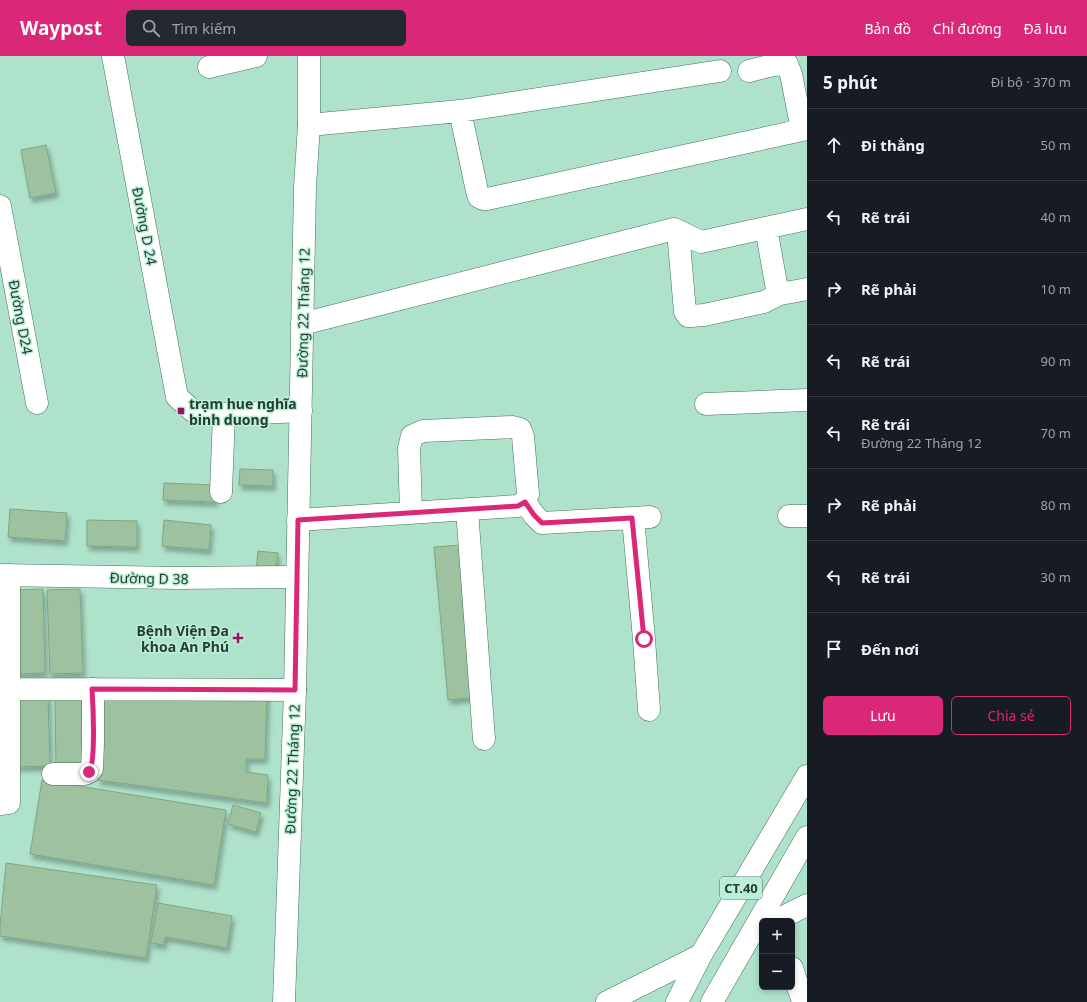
<!DOCTYPE html>
<html lang="vi">
<meta charset="utf-8">
<style>
body{margin:0;font-family:"Noto Sans",sans-serif;background:#242831;color:#f1f3f6}
.controls{position:absolute;right:12px;bottom:12px;display:grid;overflow:hidden;border-radius:6px;box-shadow:0 2px 6px #0003}
.controls button{width:36px;height:36px;display:grid;place-items:center;padding:0;border:0;border-bottom:1px solid #363941;background:#171b24;color:#f1f3f6;font:20px sans-serif}
.stop{position:absolute;width:12px;height:12px;margin:-9px;border:3px solid #db2777;border-radius:50%;background:#fff}
.stop.end{background:#db2777;border-color:#fff;box-shadow:0 1px 4px #0008}
.list{margin:0;padding:0;list-style:none}
h2{display:flex;justify-content:space-between;align-items:center;height:52px;margin:0;padding:0 16px;font-size:17px}
h2 small{font-size:13px;font-weight:400;color:#9ea1a6}
.list li{display:grid;grid-template-columns:26px 1fr auto;gap:12px;align-items:center;box-sizing:border-box;height:72px;padding:0 16px;border-top:1px solid #363941}
.list b{display:block;font-size:15px;white-space:nowrap}
.list p{margin:0;font-size:13px;white-space:nowrap;color:#9ea1a6}
.list em{font-size:13px;font-style:normal;color:#9ea1a6}
.actions{display:flex;gap:8px;padding:12px 16px}
.actions a{flex:1;padding:9px 0;border:1px solid #db2777;border-radius:6px;text-align:center;font-size:14px;color:#db2777}
.actions .main{background:#db2777;color:#fff}
.icon{flex:none;width:22px;height:22px;fill:none;stroke:currentColor;stroke-width:2;stroke-linecap:round;stroke-linejoin:round}
.map{position:relative;flex:none;width:807px;height:946px;overflow:hidden}
header{display:flex;align-items:center;gap:24px;box-sizing:border-box;height:56px;padding:0 20px;background:#db2777;color:#fff}
header strong{font-size:19px}
nav{display:flex;gap:22px;margin-inline-start:auto;font-size:14px}
.search{width:280px;height:36px;background:#242831;display:flex;align-items:center;gap:10px;box-sizing:border-box;padding:0 14px;border-radius:6px;color:#9ea1a6;font-size:15px}
main{display:flex}
aside{flex:1;background:#171b24}
.map>svg:first-child{display:block}
.building{fill:#9ec29f;stroke:#81a583;filter:url(#shadow)}
.lines{fill:none;stroke-linecap:round;stroke-linejoin:round}
.minor-casing{stroke:#41725e;stroke-width:23}
.major-casing{stroke:#41725e;stroke-width:23}
.minor{stroke:#fff;stroke-width:22}
.major{stroke:#fff;stroke-width:22}
.route{stroke:#db2777;stroke-width:5}
.poi-dot{fill:#96146c;stroke:#bbf0d8;stroke-width:1.5}
.labels{text-anchor:middle;dominant-baseline:central;stroke-width:3;stroke-linejoin:round;paint-order:stroke}
.shield{fill:#bbf0d8;stroke:#537264;stroke-width:1}
.shield-label{font-size:13px;font-weight:bold;fill:#273c33}
.street-label{font-size:14px;fill:#273c33;stroke:#bbf0d8}
.poi-label{font-size:14px;font-weight:bold;fill:#273c33;stroke:#bbf0d8;text-anchor:start}
</style>
<header>
<strong>Waypost</strong>
<div class="search"><svg class="icon" aria-label="search" viewBox="0 0 24 24"><circle cx="10" cy="10" r="6"/><path d="M15 15l6 6"/></svg>Tìm kiếm</div>
<nav><a>Bản đồ</a><a>Chỉ đường</a><a>Đã lưu</a></nav>
</header>
<main>
<div class="map">
<svg width="807" height="946" viewBox="0 0 807 946">
<defs>
<filter id="shadow"><feDropShadow dx="2.5" dy="4.5" stdDeviation="2" flood-color="#0004"/></filter>
</defs>
<rect width="100%" height="100%" fill="#aee2cb"/>
<!-- building -->
<path class="building" d="M 46,89 L 56,137 L 30,142 L 21,94 Z
M 240,413 L 273,414 L 273,430 L 239,429 Z
M 164,427 L 216,429 L 215,446 L 163,444 Z
M 10,453 L 67,457 L 65,485 L 8,481 Z
M 87,464 L 137,465 L 137,491 L 87,490 Z
M 164,464 L 211,469 L 209,494 L 162,490 Z
M 461,489 L 475,641 L 448,644 L 434,491 Z
M 258,495 L 278,497 L 275,518 L 256,516 Z
M 43,533 L 45,617 L 15,618 L 13,534 Z
M 80,533 L 83,617 L 50,618 L 47,534 Z
M 267,637 L 265,703 L 246,703 L 246,716 L 268,719 L 267,747 L 98,724 L 96,641 Z
M 48,640 L 50,710 L 14,711 L 12,641 Z
M 55,640 L 82,640 L 83,713 L 56,713 Z
M 42,724 L 226,754 L 214,829 L 30,798 Z
M 233,749 L 261,757 L 256,776 L 228,768 Z
M 6,807 L 157,829 L 146,902 L 0,880 L 0,870 Z
M 158,847 L 232,860 L 227,892 L 165,881 L 164,889 L 151,887 Z"/>
<g class="lines">
<!-- minor casing -->
<g class="minor-casing">
<path id="minor" d="M 113,0 L 177,341 L 193,355 L 214,359 L 301,355
M 209,11 L 256,0
M 749,15 L 773,9 L 787,8 L 791,18 L 802,74
M 460,55 L 477,135 L 479,141 L 483,143 L 487,143 L 807,73
M 309,69 L 460,55 L 720,15
M 0,150 L 37,347
M 766,172 L 777,233 L 780,238 L 807,233
M 678,175 L 685,256 L 688,260 L 691,260 L 704,259 L 764,246 L 780,238
M 302,268 L 674,173 L 701,186 L 807,163
M 706,348 L 807,344
M 221,436 L 224,358
M 525,446 L 534,459 L 542,467 L 650,461
M 467,454 L 484,683
M 789,460 L 807,460
M 633,462 L 644,583 L 649,654
M 298,464 L 518,450 L 525,446 L 528,438 L 523,380 L 520,373 L 513,371 L 423,375 L 412,380 L 409,392 L 411,457
M 0,519 L 178,522 L 297,521
M 0,633 L 295,634
M 53,718 L 85,718 L 89,716 L 92,713 L 93,687 L 93,633
M 0,748 L 9,747 L 9,519
M 775,865 L 807,849
M 792,912 L 803,946
M 607,946 L 701,899"/>
</g>
<!-- major casing -->
<g class="major-casing">
<path id="major" d="M 284,946 L 295,634 L 305,131 L 309,69 L 309,0
M 677,946 L 701,899 L 807,720
M 712,946 L 807,781"/>
</g>
<!-- minor -->
<use href="#minor" class="minor"/>
<!-- major -->
<use href="#major" class="major"/>
</g>
<g class="lines">
<!-- route -->
<path class="route" d="M 89,716 C 96,707 93,648 92,633 L 295,634 L 298,464 L 518,450 L 525,446 L 534,459 L 542,467 L 632,462 L 644,583"/>
</g>
<!-- markers -->
<g class="poi-dot">
<rect x="177" y="351" width="8" height="8" rx="2"/>
<path d="M236 576h4v4h4v4h-4v4h-4v-4h-4v-4h4z"/>
</g>
<g class="labels">
<!-- shield labels -->
<rect class="shield" x="720" y="821" width="42" height="22" rx="3"/>
<g class="shield-label">
<text x="741" y="832">CT.40</text>
</g>
<!-- street labels -->
<g class="street-label">
<text transform="translate(145 170) rotate(79)">Đường D 24</text>
<text transform="translate(303 257) rotate(-89)">Đường 22 Tháng 12</text>
<text transform="translate(21 261) rotate(79)">Đường D24</text>
<text transform="translate(149 522) rotate(1)">Đường D 38</text>
<text transform="translate(292 713) rotate(-88)">Đường 22 Tháng 12</text>
</g>
<!-- poi labels -->
<g class="poi-label">
<text x="189" y="347">trạm hue nghĩa<tspan x="189" dy="16">binh duong</tspan></text>
<text x="229" y="574" text-anchor="end">Bệnh Viện Đa<tspan x="229" dy="16">khoa An Phú</tspan></text>
</g>
</g>
</svg>
<div class="controls">
<button>+</button>
<button>−</button>
</div>
<div class="stop" style="left:644px;top:583px"></div>
<div class="stop end" style="left:89px;top:716px"></div>
</div>
<aside>
<h2>5 phút<small>Đi bộ · 370 m</small></h2>
<ul class="list">
<li><svg class="icon" aria-label="ahead" viewBox="0 0 24 24"><path d="M12 20V5M6 11l6-6 6 6"/></svg><div><b>Đi thẳng</b></div><em>50 m</em></li>
<li><svg class="icon" aria-label="left" viewBox="0 0 24 24"><path d="M17 20v-9H6M10 6l-5 5 5 5"/></svg><div><b>Rẽ trái</b></div><em>40 m</em></li>
<li><svg class="icon" aria-label="right" viewBox="0 0 24 24"><path d="M7 20v-9h11M14 6l5 5-5 5"/></svg><div><b>Rẽ phải</b></div><em>10 m</em></li>
<li><svg class="icon" aria-label="left" viewBox="0 0 24 24"><path d="M17 20v-9H6M10 6l-5 5 5 5"/></svg><div><b>Rẽ trái</b></div><em>90 m</em></li>
<li><svg class="icon" aria-label="left" viewBox="0 0 24 24"><path d="M17 20v-9H6M10 6l-5 5 5 5"/></svg><div><b>Rẽ trái</b><p>Đường 22 Tháng 12</p></div><em>70 m</em></li>
<li><svg class="icon" aria-label="right" viewBox="0 0 24 24"><path d="M7 20v-9h11M14 6l5 5-5 5"/></svg><div><b>Rẽ phải</b></div><em>80 m</em></li>
<li><svg class="icon" aria-label="left" viewBox="0 0 24 24"><path d="M17 20v-9H6M10 6l-5 5 5 5"/></svg><div><b>Rẽ trái</b></div><em>30 m</em></li>
<li><svg class="icon" aria-label="arrive" viewBox="0 0 24 24"><path d="M6 21V4h12l-3 4 3 4H6"/></svg><div><b>Đến nơi</b></div></li>
</ul>
<div class="actions"><a class="main">Lưu</a><a>Chia sẻ</a></div>
</aside>
</main>
